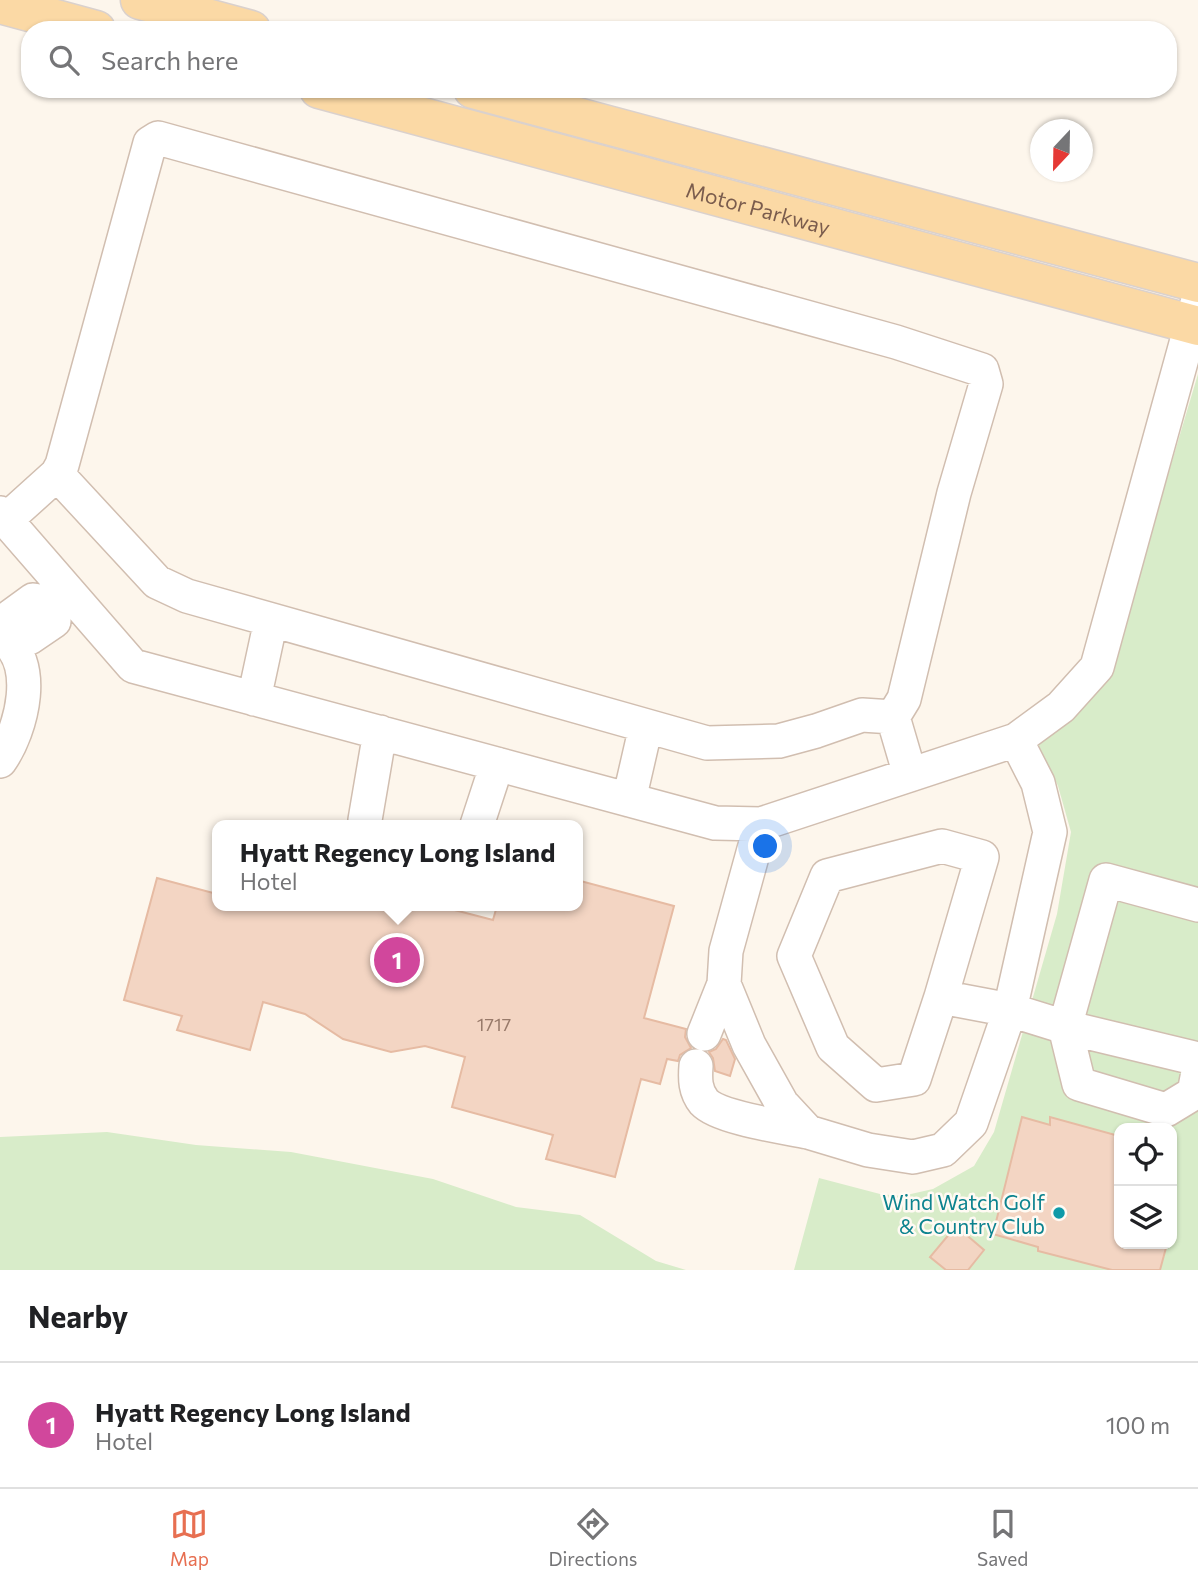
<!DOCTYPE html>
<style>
body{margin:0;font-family:Commissioner,sans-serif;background:#f2f2f2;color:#202124}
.controls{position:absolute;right:21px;bottom:21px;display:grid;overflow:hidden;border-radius:14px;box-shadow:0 2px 5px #0004}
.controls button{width:63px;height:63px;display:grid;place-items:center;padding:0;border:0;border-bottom:2px solid #e0e0e0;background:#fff;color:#202124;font:35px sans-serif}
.compass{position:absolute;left:1030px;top:119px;width:63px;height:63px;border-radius:50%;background:#fff;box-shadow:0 2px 5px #0004;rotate:202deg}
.you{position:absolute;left:766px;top:847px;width:24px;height:24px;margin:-18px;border:5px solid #fff;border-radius:50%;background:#1a73e8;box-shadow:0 0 0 10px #1a73e833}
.badge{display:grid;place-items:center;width:46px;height:46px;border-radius:50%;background:#e76f51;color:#fff;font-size:23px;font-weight:700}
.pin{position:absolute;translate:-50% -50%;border:4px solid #fff;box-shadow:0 2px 7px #0006}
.popup{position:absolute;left:212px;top:820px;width:371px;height:91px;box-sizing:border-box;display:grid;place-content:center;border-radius:14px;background:#fff;filter:drop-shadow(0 2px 5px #0005);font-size:23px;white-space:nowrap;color:#757577}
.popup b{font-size:26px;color:#202124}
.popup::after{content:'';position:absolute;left:50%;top:100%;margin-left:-14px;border:14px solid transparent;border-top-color:#fff}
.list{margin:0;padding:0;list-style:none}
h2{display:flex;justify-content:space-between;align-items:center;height:91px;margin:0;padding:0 28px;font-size:30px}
h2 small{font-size:23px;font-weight:400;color:#757577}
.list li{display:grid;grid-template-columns:46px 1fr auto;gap:21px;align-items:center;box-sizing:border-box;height:126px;padding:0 28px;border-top:2px solid #e0e0e0}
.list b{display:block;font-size:26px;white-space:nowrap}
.list p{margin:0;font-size:23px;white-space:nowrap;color:#757577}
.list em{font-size:23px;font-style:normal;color:#757577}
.icon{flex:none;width:38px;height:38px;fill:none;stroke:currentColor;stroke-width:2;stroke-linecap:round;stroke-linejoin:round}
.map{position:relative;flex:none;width:1198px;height:1270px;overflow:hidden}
.search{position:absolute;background:#fff;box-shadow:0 2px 5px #0004;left:21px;right:21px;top:21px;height:77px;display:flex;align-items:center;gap:18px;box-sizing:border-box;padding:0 24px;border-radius:28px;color:#757577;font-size:26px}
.sheet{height:217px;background:#fff}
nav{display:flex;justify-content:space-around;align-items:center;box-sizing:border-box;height:98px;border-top:2px solid #e0e0e0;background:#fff;font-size:19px;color:#757577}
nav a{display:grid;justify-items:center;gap:4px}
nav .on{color:#e76f51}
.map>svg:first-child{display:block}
.green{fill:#d8ecc9;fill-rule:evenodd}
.building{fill:#f3d5c3;stroke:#e6bba3;stroke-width:2}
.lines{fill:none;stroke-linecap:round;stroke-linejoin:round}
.minor-casing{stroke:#d1beb0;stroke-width:36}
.major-casing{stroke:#dad1cd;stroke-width:41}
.minor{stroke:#fff;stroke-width:33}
.major{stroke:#fbd9a5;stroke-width:38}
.culture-dot{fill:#0f9aa8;stroke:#fffaf3;stroke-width:2.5}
.labels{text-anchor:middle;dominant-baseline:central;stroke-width:5;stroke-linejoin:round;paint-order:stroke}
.number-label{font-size:18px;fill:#987a6a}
.street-label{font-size:21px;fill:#7a5c4d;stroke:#fffaf3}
.culture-label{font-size:21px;fill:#0d838f;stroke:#fffaf3;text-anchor:end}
</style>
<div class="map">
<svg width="1198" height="1270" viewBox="0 0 1198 1270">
<rect width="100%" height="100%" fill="#fdf6ec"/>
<!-- green -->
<path class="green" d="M 1198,374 L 1198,1270 L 794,1270 L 819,1178 L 880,1194 L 902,1196 L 933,1189 L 974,1166 L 994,1132 L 1057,914 L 1071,832 L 1058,786 L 1038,744 L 1106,683 ZM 1119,1128 L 1172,1128 L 1172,1244 L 1119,1244 Z
M 107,1132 L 196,1145 L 291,1152 L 433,1179 L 516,1207 L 580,1215 L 656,1261 L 686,1270 L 0,1270 L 0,1137 Z"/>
<!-- building -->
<path class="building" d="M 157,878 L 217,894 L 217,906 L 439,906 L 493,920 L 497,906 L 577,906 L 577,880 L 674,906 L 644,1018 L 686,1029 L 685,1037 L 691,1048 L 680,1055 L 678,1061 L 667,1059 L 660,1084 L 641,1079 L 615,1177 L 546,1159 L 553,1135 L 452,1107 L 465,1057 L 425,1046 L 391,1052 L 343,1039 L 305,1014 L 263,1002 L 250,1050 L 177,1030 L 182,1016 L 124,1000 Z
M 723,1039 L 726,1040 L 735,1059 L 730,1076 L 715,1071 L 713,1058 L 709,1052 L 716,1049 Z
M 1022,1117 L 1050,1125 L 1050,1117 L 1119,1136 L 1119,1244 L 1167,1244 L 1160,1270 L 1112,1270 L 1038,1251 L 1038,1247 L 993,1234 Z
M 956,1226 L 984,1250 L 968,1270 L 946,1270 L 930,1257 Z"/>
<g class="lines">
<!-- minor casing -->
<g class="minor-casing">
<path id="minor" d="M 57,474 L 157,582 L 187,596 L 707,743 L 779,741 L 816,731 L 862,715 L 893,717
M 0,513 L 133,666 L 715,823 L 761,824 L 1016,740 L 1061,707 L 1097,667 L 1198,300
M 6,520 L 57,474 L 62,465 L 150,143 L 158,138 L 896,342 L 982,370 L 986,384 L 954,493 L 904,699 L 893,717 L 910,775
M 33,600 L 53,603 L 54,621 L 29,638 L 14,632 L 11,616 Z
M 0,636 C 40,660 22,730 0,761
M 254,699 L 271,620
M 629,800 L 646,726
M 761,824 L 726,951 L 724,984 L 749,1045 L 782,1104 L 808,1132 L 868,1150 L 913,1157 L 943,1150 L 971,1123 L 1010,1010 L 1065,1027 L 1198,1059
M 366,825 L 365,820 L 380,732
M 477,825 L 497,764
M 1198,905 L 1106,880 L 1065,1027 L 1079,1084 L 1166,1110 L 1194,1093 L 1198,1072
M 941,997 L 914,1079 L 876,1085 L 833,1047 L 794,956 L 827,876 L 942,846 L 982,857 L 941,997 L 1010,1010 L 1050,832 L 1038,783 L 1016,740
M 704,1034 L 724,984
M 696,1066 C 695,1079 695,1091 704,1102 C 719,1118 784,1127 808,1132"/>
</g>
<!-- major casing -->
<g class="major-casing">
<g id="major">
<path d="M 140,0 L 251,30"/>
<path d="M 0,4 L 96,30"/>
<path id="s1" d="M 319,89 L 1198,326"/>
<path d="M 473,89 L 1198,283"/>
</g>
</g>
<!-- minor -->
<use href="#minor" class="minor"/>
<!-- major -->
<use href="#major" class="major"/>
</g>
<!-- markers -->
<circle class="culture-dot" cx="1059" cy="1213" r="7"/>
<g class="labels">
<!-- number labels -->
<g class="number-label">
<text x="494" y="1024">1717</text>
</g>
<!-- street labels -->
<g class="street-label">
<text stroke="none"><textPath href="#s1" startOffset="455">Motor Parkway</textPath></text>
</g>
<!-- culture labels -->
<g class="culture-label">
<text x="1045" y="1201">Wind Watch Golf<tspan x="1045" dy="24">&amp; Country Club</tspan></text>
</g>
</g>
</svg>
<div class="controls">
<button><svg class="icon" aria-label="locate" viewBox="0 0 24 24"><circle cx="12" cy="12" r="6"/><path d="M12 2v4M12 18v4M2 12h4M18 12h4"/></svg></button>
<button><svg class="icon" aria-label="layers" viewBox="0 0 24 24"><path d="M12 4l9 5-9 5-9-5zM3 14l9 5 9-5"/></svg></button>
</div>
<svg class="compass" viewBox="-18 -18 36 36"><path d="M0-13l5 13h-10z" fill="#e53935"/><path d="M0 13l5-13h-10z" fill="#757577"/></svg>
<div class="you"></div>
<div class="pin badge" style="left:397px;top:960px;background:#d1479c">1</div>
<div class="popup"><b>Hyatt Regency Long Island</b>Hotel</div>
<div class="search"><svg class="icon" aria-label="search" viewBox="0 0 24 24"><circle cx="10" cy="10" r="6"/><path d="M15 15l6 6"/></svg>Search here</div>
</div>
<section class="sheet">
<h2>Nearby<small></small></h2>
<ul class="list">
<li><span class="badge" style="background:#d1479c">1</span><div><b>Hyatt Regency Long Island</b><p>Hotel</p></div><em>100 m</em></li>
</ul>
</section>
<nav>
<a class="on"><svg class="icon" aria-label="map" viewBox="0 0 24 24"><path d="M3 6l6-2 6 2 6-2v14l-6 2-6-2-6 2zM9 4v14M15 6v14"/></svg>Map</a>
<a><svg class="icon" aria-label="directions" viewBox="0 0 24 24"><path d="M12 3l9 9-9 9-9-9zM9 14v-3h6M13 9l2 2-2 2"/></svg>Directions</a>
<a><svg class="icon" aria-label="saved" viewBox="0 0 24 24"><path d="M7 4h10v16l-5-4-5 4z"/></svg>Saved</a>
</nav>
